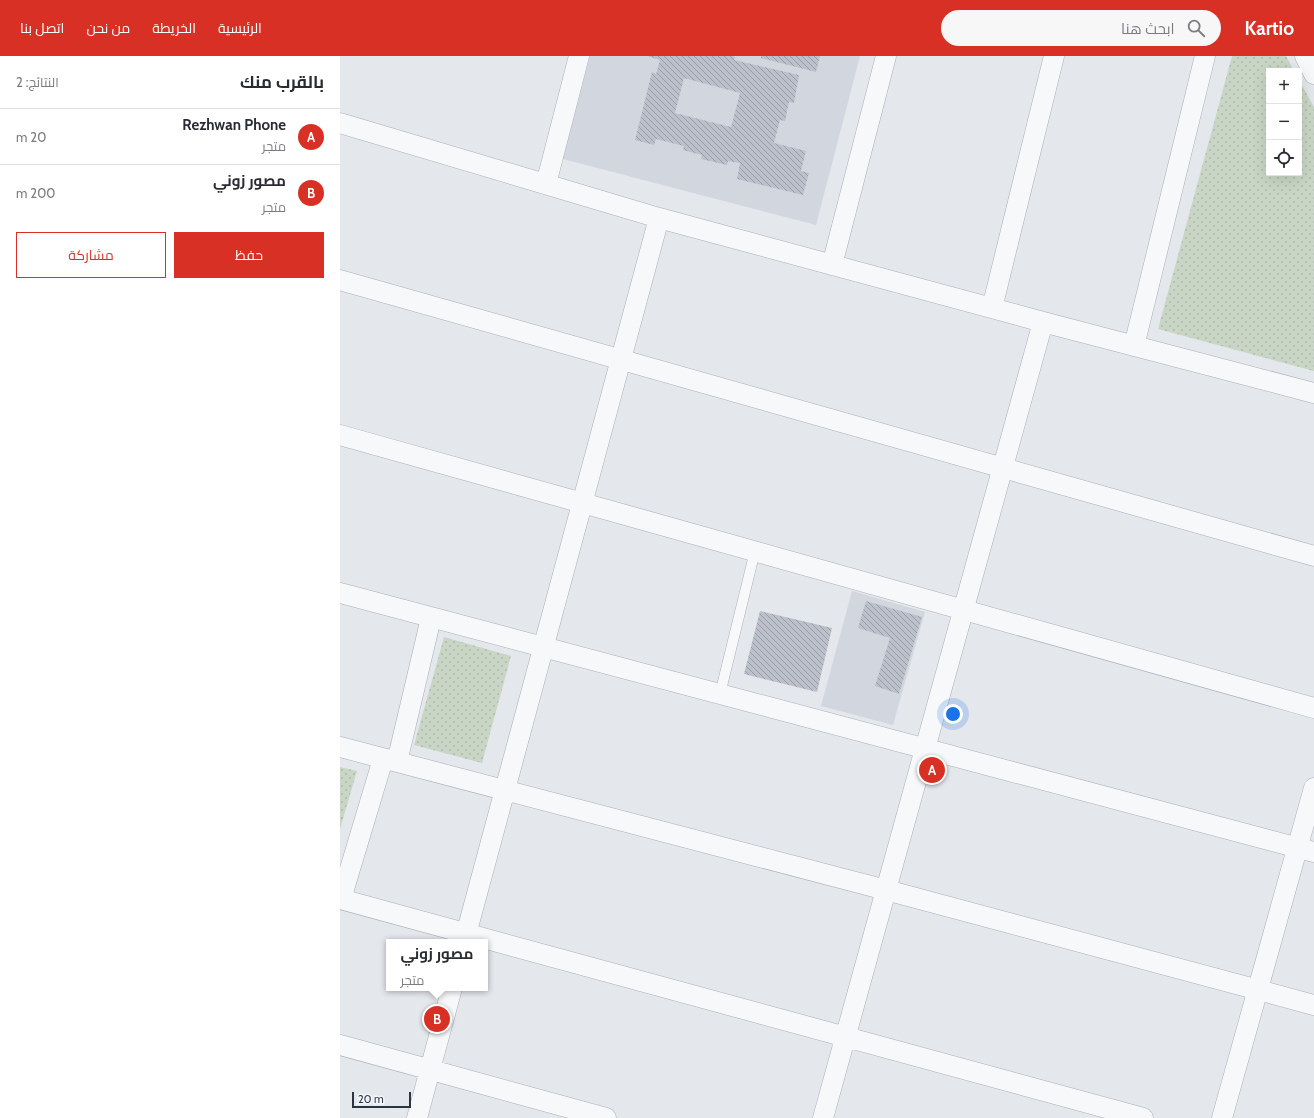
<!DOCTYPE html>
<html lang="ar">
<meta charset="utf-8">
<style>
body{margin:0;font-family:Cabin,Cairo,sans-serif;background:#f7f7f7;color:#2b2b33;direction:rtl}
.controls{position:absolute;right:12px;top:12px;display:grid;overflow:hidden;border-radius:0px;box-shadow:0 4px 16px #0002}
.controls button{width:36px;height:36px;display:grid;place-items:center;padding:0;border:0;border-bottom:1px solid #e1e1e2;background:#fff;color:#2b2b33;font:20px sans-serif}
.scale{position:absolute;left:12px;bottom:10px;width:59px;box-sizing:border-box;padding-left:4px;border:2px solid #2b3445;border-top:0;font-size:11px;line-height:14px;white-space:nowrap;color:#2b3445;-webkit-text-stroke:3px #f4f6f9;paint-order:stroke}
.you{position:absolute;left:613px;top:658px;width:14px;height:14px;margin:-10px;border:3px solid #fff;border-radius:50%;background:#1a73e8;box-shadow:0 0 0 6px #1a73e833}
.badge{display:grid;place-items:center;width:26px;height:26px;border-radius:50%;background:#d93025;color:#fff;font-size:13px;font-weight:700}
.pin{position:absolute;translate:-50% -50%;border:2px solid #fff;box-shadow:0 1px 4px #0006}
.popup{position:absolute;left:46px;top:883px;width:102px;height:52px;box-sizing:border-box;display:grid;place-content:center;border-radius:0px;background:#fff;filter:drop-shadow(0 1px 3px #0005);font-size:13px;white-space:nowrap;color:#7c7c81}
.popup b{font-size:15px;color:#2b2b33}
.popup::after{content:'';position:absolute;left:50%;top:100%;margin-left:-8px;border:8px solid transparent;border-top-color:#fff}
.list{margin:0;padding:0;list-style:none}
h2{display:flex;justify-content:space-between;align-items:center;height:52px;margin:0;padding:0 16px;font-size:17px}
h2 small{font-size:13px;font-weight:400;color:#7c7c81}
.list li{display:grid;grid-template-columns:26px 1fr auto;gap:12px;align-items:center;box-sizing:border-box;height:56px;padding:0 16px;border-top:1px solid #e1e1e2}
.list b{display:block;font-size:15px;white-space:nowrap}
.list p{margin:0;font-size:13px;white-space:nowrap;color:#7c7c81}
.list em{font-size:13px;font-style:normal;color:#7c7c81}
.actions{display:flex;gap:8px;padding:12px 16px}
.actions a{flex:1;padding:9px 0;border:1px solid #d93025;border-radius:0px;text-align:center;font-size:14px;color:#d93025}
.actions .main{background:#d93025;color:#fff}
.icon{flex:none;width:22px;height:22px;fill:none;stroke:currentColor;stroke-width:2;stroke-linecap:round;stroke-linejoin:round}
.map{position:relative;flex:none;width:974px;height:1062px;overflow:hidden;direction:ltr}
header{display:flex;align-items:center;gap:24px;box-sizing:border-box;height:56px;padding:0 20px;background:#d93025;color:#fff}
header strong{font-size:19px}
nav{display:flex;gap:22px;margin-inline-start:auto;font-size:14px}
.search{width:280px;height:36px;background:#f7f7f7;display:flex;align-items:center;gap:10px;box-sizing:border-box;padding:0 14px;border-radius:22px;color:#7c7c81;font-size:15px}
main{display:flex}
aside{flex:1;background:#fff}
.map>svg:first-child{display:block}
.built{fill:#d2d6de}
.park{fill:url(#park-dots)}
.building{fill:url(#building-back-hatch);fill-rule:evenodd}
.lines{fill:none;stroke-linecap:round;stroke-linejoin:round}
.service-casing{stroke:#a9aeb7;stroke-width:11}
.minor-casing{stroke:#a9aeb7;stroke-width:21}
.service{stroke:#f7f8fa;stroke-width:10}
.minor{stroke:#f7f8fa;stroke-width:20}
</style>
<header>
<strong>Kartio</strong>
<div class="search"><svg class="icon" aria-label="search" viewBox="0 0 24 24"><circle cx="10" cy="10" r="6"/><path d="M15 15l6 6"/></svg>ابحث هنا</div>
<nav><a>الرئيسية</a><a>الخريطة</a><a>من نحن</a><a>اتصل بنا</a></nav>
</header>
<main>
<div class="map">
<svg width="974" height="1062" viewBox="0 0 974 1062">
<defs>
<pattern id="park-dots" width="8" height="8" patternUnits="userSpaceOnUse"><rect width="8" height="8" fill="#c9d6c5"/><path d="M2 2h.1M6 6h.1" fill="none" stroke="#adb8ab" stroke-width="1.8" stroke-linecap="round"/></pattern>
<pattern id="building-back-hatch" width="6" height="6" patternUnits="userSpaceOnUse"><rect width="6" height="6" fill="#bbc0ca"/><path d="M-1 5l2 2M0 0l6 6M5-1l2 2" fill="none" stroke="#989da6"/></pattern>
</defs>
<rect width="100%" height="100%" fill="#e4e7ec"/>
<!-- built -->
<path class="built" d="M 250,0 L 520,0 L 476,169 L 223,103 Z
M 512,535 L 585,556 L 553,669 L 481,650 Z"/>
<!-- park -->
<path class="park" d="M 892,0 L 946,0 L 954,15 L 929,15 L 929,117 L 959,117 L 959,24 L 974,51 L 974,315 L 818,273 Z
M 104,581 L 171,600 L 142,707 L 74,689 Z
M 0,711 L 17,715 L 0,773 Z"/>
<!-- building -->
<path class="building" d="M 307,0 L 392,0 L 395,1 L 394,4 L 459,19 L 454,47 L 449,46 L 445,65 L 440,64 L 434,87 L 466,95 L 461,115 L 469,117 L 463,139 L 397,123 L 400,107 L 388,105 L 387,109 L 361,103 L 362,99 L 343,94 L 344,90 L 316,83 L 314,89 L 295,84 L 312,16 L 316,18 L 320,4 ZM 344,22 L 400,37 L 391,71 L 335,57 Z
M 421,0 L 480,0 L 476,16 L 421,2 Z
M 526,545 L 582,561 L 559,638 L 535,630 L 550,582 L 518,572 Z
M 420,555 L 492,572 L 477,636 L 404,618 Z"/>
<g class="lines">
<!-- service casing -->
<g class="service-casing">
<path id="service" d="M 380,638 L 415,495"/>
</g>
<!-- minor casing -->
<g class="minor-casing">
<path id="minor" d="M 965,0 L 974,18
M 0,67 L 319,162 L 703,266 L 974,337
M 206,128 L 239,0
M 492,209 L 546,0
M 0,224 L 974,500
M 652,252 L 714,0
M 794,290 L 865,0
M 0,379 L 974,652
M 0,537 L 974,796
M 0,691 L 546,834 L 974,949
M 57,706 L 91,562
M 0,843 L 803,1062
M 1,843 L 43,703
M 124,886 L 319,162
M 0,989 L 266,1062
M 77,1062 L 112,932
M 483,1062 L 703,266
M 882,1062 L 974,732"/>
</g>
<!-- service -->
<use href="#service" class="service"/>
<!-- minor -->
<use href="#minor" class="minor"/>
</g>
</svg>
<div class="controls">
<button>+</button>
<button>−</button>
<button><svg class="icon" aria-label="locate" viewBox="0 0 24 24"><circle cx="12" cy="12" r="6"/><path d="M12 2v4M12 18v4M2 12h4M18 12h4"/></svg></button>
</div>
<div class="scale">20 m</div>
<div class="you"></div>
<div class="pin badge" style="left:592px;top:714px">A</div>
<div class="pin badge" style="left:97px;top:963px">B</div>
<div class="popup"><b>مصور زوني</b>متجر</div>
</div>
<aside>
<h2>بالقرب منك<small>النتائج: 2</small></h2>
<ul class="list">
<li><span class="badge">A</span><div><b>Rezhwan Phone</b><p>متجر</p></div><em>20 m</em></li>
<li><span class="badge">B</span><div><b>مصور زوني</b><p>متجر</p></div><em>200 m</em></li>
</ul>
<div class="actions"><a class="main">حفظ</a><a>مشاركة</a></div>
</aside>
</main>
